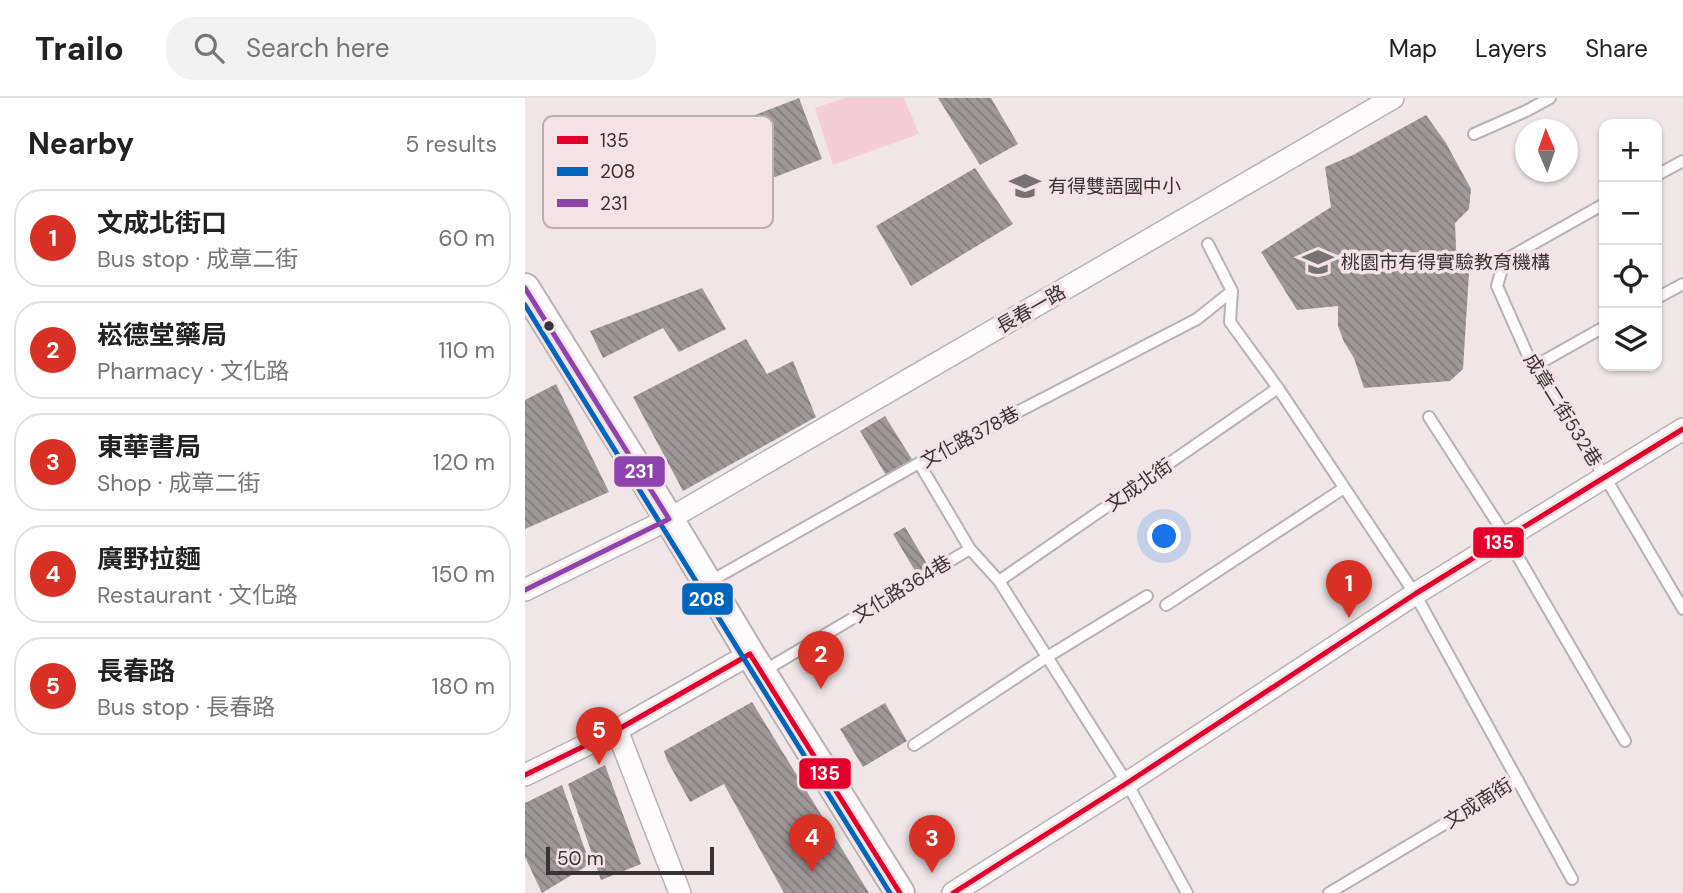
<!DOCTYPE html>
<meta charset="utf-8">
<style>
body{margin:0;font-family:"DM Sans","Noto Sans TC",sans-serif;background:#f2f2f2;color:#222}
.controls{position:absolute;right:21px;top:21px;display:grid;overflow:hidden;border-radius:14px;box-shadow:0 2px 5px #0004}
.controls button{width:63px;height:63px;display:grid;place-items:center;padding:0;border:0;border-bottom:2px solid #e0e0e0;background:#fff;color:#222;font:35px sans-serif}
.compass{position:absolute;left:990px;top:21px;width:63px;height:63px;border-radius:50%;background:#fff;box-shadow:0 2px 5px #0004;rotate:358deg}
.scale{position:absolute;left:21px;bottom:18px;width:168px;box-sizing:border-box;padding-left:7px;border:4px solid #393335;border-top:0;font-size:19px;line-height:24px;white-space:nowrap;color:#393335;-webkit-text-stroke:5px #f3e3e6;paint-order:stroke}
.you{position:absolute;left:640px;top:439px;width:24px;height:24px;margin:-18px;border:5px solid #fff;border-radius:50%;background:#1a73e8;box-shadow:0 0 0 10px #1a73e833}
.badge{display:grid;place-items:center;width:46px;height:46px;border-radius:50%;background:#d93025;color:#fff;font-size:23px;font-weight:700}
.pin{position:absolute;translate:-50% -58px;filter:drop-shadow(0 2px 4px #0008)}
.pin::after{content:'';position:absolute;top:37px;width:24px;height:21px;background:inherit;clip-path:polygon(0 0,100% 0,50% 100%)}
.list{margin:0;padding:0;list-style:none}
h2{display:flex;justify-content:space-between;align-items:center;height:91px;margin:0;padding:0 28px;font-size:30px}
h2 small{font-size:23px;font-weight:400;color:#767676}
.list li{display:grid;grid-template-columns:46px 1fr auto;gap:21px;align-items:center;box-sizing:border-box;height:98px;margin:0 14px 14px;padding:0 14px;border:2px solid #e0e0e0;border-radius:28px}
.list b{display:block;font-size:26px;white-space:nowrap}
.list p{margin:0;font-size:23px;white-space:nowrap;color:#767676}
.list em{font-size:23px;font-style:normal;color:#767676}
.icon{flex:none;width:38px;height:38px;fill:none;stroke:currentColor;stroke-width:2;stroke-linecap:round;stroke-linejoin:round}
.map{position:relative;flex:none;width:1158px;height:795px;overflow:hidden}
header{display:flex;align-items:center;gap:42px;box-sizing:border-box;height:98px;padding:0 35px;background:#fff;border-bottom:2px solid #e0e0e0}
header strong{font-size:33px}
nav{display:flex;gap:38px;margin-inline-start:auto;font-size:24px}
.search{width:490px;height:63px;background:#f2f2f2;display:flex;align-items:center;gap:18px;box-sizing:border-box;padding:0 24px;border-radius:28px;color:#767676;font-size:26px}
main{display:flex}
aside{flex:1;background:#fff}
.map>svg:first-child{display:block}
.garden{fill:#f5cdd6}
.building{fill:url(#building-back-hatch)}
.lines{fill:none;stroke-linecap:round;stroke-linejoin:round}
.lane-casing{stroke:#b8b2b3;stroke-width:14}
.street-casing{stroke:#b8b2b3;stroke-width:24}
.secondary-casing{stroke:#b8b2b3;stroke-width:32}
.lane{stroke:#fdfbfc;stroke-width:10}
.street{stroke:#fdfbfc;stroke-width:21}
.secondary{stroke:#fdfbfc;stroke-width:28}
.bus-1-casing{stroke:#f3e3e6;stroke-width:10}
.bus-2-casing{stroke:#f3e3e6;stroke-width:10}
.bus-3-casing{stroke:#f3e3e6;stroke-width:10}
.bus-1{stroke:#e4002b;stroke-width:5}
.bus-2{stroke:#0065bd;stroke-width:5}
.bus-3{stroke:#8e44ad;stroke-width:5}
.bus-dot{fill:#393335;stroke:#f3e3e6;stroke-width:2.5}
.labels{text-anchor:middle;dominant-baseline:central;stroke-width:7;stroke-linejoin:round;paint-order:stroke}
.poi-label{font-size:19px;fill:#393335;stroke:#f3e3e6;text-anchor:start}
.street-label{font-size:19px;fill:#393335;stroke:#f3e3e6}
.key{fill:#f3e3e6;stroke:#bbaeb1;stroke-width:2}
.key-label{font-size:19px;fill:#393335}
.line-badge{stroke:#f3e3e6;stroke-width:2.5}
.badge-label{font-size:19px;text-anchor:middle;font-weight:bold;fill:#fff}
</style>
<header>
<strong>Trailo</strong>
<div class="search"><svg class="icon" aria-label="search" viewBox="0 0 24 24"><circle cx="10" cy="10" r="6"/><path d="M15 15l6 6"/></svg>Search here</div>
<nav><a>Map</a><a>Layers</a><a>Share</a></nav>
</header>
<main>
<aside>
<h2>Nearby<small>5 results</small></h2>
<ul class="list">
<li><span class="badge">1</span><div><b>文成北街口</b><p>Bus stop · 成章二街</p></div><em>60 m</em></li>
<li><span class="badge">2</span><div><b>崧德堂藥局</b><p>Pharmacy · 文化路</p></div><em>110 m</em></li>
<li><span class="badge">3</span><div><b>東華書局</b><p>Shop · 成章二街</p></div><em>120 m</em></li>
<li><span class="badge">4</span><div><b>廣野拉麵</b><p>Restaurant · 文化路</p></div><em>150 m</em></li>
<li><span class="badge">5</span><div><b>長春路</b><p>Bus stop · 長春路</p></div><em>180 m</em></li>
</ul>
</aside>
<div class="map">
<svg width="1158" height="795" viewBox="0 0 1158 795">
<defs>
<pattern id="building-back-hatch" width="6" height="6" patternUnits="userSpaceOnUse" patternTransform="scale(1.75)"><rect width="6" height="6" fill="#9f9899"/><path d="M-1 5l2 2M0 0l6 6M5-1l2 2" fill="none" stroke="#837d7e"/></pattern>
</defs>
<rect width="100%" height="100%" fill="#f0e6e8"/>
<!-- garden -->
<path class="garden" d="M 320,0 L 379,0 L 394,36 L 308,67 L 290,10 Z"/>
<!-- building -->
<path class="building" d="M 274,0 L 297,61 L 137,122 L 115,61 Z
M 413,0 L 466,0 L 493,46 L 455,67 Z
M 901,17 L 921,45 L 946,91 L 944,111 L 930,125 L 932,172 L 944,175 L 938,271 L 925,283 L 839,290 L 829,260 L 819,244 L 813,228 L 813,208 L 772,212 L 736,154 L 806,109 L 800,69 L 828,57 Z
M 450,70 L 488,126 L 386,188 L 351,128 Z
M 177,190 L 201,231 L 154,254 L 138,230 L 78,260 L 65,233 Z
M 221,241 L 242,276 L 268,263 L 291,319 L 158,393 L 108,299 Z
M 31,286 L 84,394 L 0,431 L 0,302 Z
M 360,318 L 388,363 L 362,379 L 335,333 Z
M 380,429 L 405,471 L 393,478 L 368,436 Z
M 227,604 L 344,795 L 259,795 L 199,686 L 165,704 L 142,662 L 139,653 Z
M 360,605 L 382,643 L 338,669 L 315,631 Z
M 80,667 L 116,766 L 76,782 L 43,686 Z
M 37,687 L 65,766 L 17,795 L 0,759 L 0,705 Z"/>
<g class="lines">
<!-- lane casing -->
<g class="lane-casing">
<path id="lane" d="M 949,36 L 1001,13 L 1025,0
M 1132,77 L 1158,63
M 1079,106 L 985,159 L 978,167 L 972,188 L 1008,269 L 1080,379 L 1158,511
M 683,146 L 707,193 L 705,224 L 753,290 L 890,496 L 1047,781
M 1132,200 L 1158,186
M 1008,269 L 1079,229
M 904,319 L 982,440 L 1100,643
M 394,365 L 445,451 L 474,483 L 602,685 L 662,795
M 474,483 L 753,290
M 184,484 L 394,365 L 672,221 L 707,193
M 641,507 L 819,390
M 237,574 L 445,451
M 389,647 L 522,559 L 622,498
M 804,795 L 993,682"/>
</g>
<!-- street casing -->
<g class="street-casing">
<path id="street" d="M 0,492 L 144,421 L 868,0
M 92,632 L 155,795
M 0,677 L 92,632 L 225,556
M 428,795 L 602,685 L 890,496 L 1158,331"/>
</g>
<!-- secondary casing -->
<g class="secondary-casing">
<path id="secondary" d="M 0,190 L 144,421 L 225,556 L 375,795"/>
</g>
<!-- lane -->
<use href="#lane" class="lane"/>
<!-- street -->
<use href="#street" class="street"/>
<!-- secondary -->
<use href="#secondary" class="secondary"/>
<!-- bus-1 casing -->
<g class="bus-1-casing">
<path id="bus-1" d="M 225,556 L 375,795
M 0,677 L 92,632 L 225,556
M 428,795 L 602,685 L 890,496 L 1158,331"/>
</g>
<!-- bus-2 casing -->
<g class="bus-2-casing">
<path id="bus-2" d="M 0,207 C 122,402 242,600 365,795"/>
</g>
<!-- bus-3 casing -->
<g class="bus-3-casing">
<path id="bus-3" d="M 0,190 L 144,421 L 0,492"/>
</g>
<!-- bus-1 -->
<use href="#bus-1" class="bus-1"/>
<!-- bus-2 -->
<use href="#bus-2" class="bus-2"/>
<!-- bus-3 -->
<use href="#bus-3" class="bus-3"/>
</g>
<!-- icons -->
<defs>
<g id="school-bare" transform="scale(2.415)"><path d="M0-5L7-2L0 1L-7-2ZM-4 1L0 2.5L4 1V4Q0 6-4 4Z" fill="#797274" stroke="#f3e3e6" stroke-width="2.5" paint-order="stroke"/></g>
</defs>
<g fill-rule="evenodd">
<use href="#school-bare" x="500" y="88"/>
<use href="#school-bare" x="793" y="164"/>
</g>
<!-- markers -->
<circle class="bus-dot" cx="24" cy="228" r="6"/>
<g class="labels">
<!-- poi labels -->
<g class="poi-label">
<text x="523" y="88">有得雙語國中小</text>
<text x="816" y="164">桃園市有得實驗教育機構</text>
</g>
<!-- street labels -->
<g class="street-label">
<text transform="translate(506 211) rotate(-30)">長春一路</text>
<text transform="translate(1038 312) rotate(58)">成章二街532巷</text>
<text transform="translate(445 339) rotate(-28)">文化路378巷</text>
<text transform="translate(614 387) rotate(-35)">文成北街</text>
<text transform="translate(377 491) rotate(-31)">文化路364巷</text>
<text transform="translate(953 705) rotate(-32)">文成南街</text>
</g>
</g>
<!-- legend -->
<rect x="18" y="18" width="230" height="112" rx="10" class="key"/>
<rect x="32" y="38" width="31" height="8" fill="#e4002b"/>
<rect x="32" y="69" width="31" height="9" fill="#0065bd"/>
<rect x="32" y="101" width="31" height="8" fill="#8e44ad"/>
<g class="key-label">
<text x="75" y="49">135</text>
<text x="75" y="80">208</text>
<text x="75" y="112">231</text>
</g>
<g class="line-badge">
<rect x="88" y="357" width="53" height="33" rx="7" fill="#8e44ad"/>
<rect x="947" y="428" width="53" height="33" rx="7" fill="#e4002b"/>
<rect x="156" y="484" width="53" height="34" rx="7" fill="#0065bd"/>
<rect x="273" y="659" width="54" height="33" rx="7" fill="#e4002b"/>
</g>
<g class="badge-label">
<text x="114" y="380">231</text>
<text x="974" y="451">135</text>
<text x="182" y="508">208</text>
<text x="300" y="682">135</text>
</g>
</svg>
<div class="controls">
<button>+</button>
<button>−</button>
<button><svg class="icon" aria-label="locate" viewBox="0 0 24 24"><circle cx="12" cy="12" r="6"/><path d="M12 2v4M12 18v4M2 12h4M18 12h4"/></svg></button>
<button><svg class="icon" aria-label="layers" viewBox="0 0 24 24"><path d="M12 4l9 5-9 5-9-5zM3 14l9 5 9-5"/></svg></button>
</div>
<svg class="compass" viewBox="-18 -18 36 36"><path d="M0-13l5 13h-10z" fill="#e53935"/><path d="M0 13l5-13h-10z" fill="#767676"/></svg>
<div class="scale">50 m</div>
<div class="you"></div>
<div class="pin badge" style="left:824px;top:520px">1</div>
<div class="pin badge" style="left:296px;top:591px">2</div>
<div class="pin badge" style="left:407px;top:775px">3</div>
<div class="pin badge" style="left:287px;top:774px">4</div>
<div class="pin badge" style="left:74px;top:667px">5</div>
</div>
</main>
